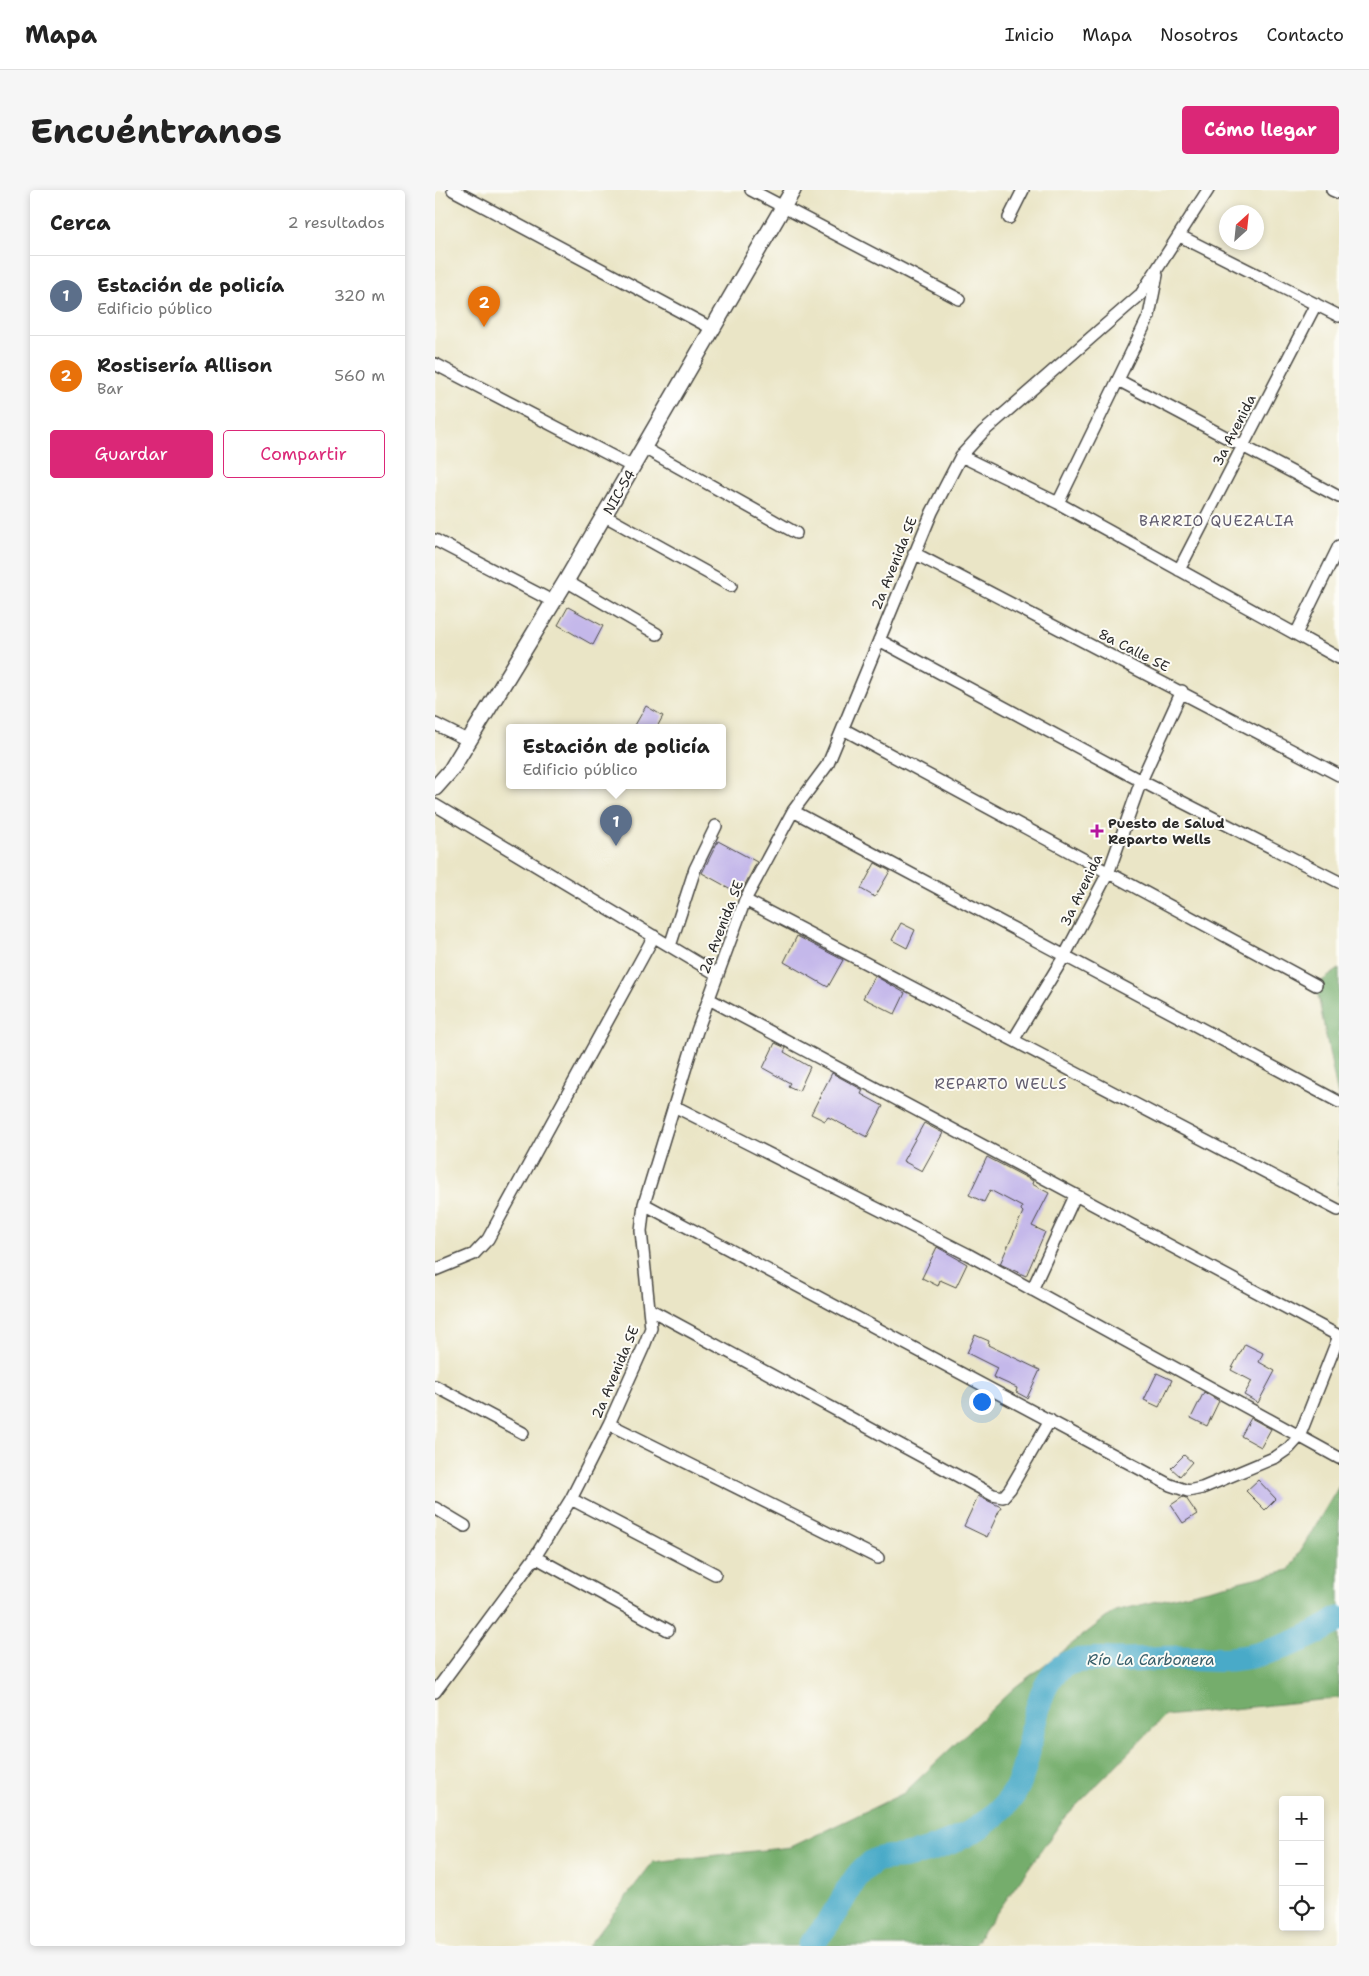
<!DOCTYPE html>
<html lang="es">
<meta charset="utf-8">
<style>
body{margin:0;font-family:"Shantell Sans",sans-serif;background:#f6f6f6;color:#222}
.controls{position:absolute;right:15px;bottom:15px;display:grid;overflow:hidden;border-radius:5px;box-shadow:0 2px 8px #0003}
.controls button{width:45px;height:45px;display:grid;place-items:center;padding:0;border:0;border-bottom:1px solid #e0e0e0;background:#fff;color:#222;font:25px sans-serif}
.compass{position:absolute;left:784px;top:15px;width:45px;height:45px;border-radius:50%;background:#fff;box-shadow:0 2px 8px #0003;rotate:27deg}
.you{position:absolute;left:546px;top:1211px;width:18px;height:18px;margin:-12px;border:4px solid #fff;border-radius:50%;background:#1a73e8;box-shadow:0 0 0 8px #1a73e833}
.badge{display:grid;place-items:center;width:32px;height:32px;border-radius:50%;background:#db2777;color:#fff;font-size:16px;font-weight:700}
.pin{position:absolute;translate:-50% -41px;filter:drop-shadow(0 1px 2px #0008)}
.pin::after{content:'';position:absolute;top:26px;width:18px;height:15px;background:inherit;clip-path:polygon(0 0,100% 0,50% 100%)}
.popup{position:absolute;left:71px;top:534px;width:220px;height:65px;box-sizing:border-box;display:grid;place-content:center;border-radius:5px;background:#fff;filter:drop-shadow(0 1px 4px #0005);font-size:16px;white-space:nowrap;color:#767676}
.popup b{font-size:19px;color:#222}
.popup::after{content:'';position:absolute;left:50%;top:100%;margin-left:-10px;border:10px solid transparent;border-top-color:#fff}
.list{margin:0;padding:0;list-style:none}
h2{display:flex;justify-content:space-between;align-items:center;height:65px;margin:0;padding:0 20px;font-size:21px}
h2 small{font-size:16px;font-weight:400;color:#767676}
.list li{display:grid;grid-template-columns:32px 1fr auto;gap:15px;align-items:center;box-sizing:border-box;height:80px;padding:0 20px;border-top:1px solid #e0e0e0}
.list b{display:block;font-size:19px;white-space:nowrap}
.list p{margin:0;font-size:16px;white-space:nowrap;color:#767676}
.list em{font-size:16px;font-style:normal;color:#767676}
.actions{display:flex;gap:10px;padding:15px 20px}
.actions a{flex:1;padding:11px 0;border:1px solid #db2777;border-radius:5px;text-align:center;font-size:18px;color:#db2777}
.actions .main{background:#db2777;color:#fff}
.icon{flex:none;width:28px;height:28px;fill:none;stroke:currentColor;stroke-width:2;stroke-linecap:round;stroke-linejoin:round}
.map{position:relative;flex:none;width:904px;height:1756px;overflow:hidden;border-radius:5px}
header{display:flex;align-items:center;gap:30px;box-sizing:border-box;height:70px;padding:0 25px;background:#fff;border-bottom:1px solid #e0e0e0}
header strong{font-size:24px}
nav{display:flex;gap:28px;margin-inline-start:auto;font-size:18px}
.intro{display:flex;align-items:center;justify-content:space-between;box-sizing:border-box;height:120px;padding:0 30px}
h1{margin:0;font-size:35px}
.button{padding:12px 22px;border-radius:5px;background:#db2777;color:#fff;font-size:18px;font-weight:700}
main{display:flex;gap:30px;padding:0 30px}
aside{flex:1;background:#fff;border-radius:5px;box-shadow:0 2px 8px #0003}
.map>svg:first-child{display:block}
.forest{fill:#74ad6c;stroke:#506c4c}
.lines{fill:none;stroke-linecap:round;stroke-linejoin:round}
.river{stroke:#49aac8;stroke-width:25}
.building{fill:#c4b8ea}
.minor-casing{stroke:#484742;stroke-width:14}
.secondary-casing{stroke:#484742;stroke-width:18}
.minor{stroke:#fff;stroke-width:11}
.secondary{stroke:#fff;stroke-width:15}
.poi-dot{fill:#b5179e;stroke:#fdfcf7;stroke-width:2}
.labels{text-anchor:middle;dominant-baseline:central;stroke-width:4;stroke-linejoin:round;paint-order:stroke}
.street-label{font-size:14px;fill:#2b2b2b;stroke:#fdfcf7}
.poi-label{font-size:14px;font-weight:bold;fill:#2b2b2b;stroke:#fdfcf7;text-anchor:start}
.neighbourhood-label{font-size:15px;letter-spacing:1px;fill:#615c6e;stroke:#fdfcf7}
.water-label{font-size:15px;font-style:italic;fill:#375e6a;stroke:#fdfcf7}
</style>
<header>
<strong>Mapa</strong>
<nav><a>Inicio</a><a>Mapa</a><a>Nosotros</a><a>Contacto</a></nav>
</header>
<div class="intro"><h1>Encuéntranos</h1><a class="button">Cómo llegar</a></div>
<main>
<aside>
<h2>Cerca<small>2 resultados</small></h2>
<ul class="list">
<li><span class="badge" style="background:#5c6f8a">1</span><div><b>Estación de policía</b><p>Edificio público</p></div><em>320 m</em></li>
<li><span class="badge" style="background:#e8710a">2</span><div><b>Rostisería Allison</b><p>Bar</p></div><em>560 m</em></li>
</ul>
<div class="actions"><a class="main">Guardar</a><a>Compartir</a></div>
</aside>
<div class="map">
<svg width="904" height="1756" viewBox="0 0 904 1756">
<rect width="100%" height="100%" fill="#fdfcf7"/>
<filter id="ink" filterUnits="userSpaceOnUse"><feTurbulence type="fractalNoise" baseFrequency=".02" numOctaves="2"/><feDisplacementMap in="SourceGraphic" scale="10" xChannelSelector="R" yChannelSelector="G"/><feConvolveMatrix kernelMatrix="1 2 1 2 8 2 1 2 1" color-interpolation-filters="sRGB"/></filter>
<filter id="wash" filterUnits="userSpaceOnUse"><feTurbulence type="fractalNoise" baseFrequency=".0096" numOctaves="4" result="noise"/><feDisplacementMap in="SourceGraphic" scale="20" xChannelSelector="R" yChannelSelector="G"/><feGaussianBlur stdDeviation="1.12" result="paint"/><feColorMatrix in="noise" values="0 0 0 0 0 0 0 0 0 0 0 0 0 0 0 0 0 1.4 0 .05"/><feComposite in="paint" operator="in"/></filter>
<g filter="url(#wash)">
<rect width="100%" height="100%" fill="#eae5c6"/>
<!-- forest -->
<path class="forest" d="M 904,779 L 904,1028 L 904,912 L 881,795 Z
M 904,1296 L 904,1508 L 730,1526 L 630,1627 L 538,1756 L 153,1756 L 218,1672 L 356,1657 L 469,1603 L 579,1498 L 680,1421 L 854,1380 Z"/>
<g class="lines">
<!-- river -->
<path class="river" d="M 375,1756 C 385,1745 394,1732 402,1719 C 413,1702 420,1683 438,1672 C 446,1666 462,1668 471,1666 C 510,1658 554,1639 578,1605 C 601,1572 592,1481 640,1471 C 654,1468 671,1470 685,1470 C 705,1470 726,1468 746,1468 C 762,1468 779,1471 795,1469 C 829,1467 877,1448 904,1429"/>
</g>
<g id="blocks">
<!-- building -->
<path class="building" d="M 133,417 L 168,436 L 158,455 L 123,435 Z
M 211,516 L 228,526 L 222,537 L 199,537 Z
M 283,651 L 322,672 L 305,704 L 267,683 Z
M 440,673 L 455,681 L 440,707 L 426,699 Z
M 466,733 L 480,740 L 472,758 L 457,750 Z
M 362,746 L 408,770 L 393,797 L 349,772 Z
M 440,786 L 470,803 L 460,824 L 428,808 Z
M 340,853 L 351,858 L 349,862 L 375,877 L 364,901 L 353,896 L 355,893 L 328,878 Z
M 397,883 L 428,900 L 426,904 L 448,916 L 432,947 L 393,927 L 390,931 L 376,924 Z
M 489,933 L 508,943 L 487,981 L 468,971 Z
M 552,967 L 598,991 L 597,994 L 614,1003 L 597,1036 L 610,1042 L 591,1086 L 565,1074 L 588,1022 L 586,1020 L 587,1017 L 555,1000 L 549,1012 L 534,1005 Z
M 502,1057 L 532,1074 L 521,1097 L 505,1090 L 503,1096 L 487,1088 Z
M 540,1145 L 554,1151 L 553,1155 L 605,1180 L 592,1208 L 581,1202 L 582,1198 L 558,1187 L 562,1178 L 532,1163 Z
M 810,1154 L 828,1163 L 824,1172 L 840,1181 L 823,1213 L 809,1205 L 817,1191 L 796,1180 Z
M 722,1183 L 737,1190 L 724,1217 L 709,1210 Z
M 769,1202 L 784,1211 L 772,1236 L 756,1228 Z
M 816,1228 L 836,1239 L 826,1257 L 806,1246 Z
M 749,1265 L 757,1272 L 745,1286 L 736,1278 Z
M 823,1290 L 841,1309 L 830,1320 L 811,1301 Z
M 543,1306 L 566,1317 L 552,1347 L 529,1336 Z
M 748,1307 L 751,1308 L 762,1324 L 748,1333 L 736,1315 Z"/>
</g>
</g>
<g filter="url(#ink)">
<use href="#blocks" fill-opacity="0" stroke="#484742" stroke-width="1"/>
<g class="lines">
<!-- minor casing -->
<g class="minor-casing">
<path id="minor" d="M 18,0 L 278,139
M 316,0 L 524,109
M 897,0 L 904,3
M 574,28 L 588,0
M 745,46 L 904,126
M 0,174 L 198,277
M 683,190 L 904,307
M 209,258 L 361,343
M 526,266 L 623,313 L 904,468
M 623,313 L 714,126 L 722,85
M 170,326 L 296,396
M 0,350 L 119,412
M 479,363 L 904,585
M 744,380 L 881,114
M 131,391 L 222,444
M 861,444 L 904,356
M 444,450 L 706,591 L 904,692
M 0,534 L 34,551
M 408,539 L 881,795
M 0,615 L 283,785
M 358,621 L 904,912
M 310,710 L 903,1020
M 235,756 L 260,679 L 281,636
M 274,809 L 904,1146
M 579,849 L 630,765 L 674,681 L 706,591 L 747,501
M 241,917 L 534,1065 L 904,1268
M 209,1014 L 735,1295 L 753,1301 L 767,1298 L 841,1267 L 854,1258 L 864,1247 L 904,1146
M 0,1080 L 39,1064 L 53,1049 L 219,746
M 597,1100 L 640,1006
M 216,1120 L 558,1305 L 568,1307 L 575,1299 L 615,1230
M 0,1196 L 88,1243
M 174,1234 L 443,1368
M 136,1309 L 280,1384
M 0,1318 L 30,1336
M 100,1367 L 233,1440
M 0,1502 L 100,1367 L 136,1309 L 174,1234 L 209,1156 L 216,1138 L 206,1041 L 209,1014 L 262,841 L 310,710 L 358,621 L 393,574 L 497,322 L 526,266 L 548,242 L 706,104 L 773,0"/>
</g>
<!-- secondary casing -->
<g class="secondary-casing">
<path id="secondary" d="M 0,598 L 16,580 L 131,391 L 358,0"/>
</g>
<!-- minor -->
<use href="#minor" class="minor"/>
<!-- secondary -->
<use href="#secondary" class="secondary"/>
</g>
</g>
<!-- markers -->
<path class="poi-dot" d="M659.5 633.5h5v5h5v5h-5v5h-5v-5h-5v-5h5z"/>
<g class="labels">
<!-- street labels -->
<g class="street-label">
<text transform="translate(799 240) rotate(-63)">3a Avenida</text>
<text transform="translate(184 302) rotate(-60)">NIC-54</text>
<text transform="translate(459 373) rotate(-68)">2a Avenida SE</text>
<text transform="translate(699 460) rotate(27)">8a Calle SE</text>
<text transform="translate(646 700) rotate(-64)">3a Avenida</text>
<text transform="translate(286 737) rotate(-69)">2a Avenida SE</text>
<text transform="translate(180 1182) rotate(-67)">2a Avenida SE</text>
</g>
<!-- poi labels -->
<g class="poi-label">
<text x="673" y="633">Puesto de Salud<tspan x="673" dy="16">Reparto Wells</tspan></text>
</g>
<!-- neighbourhood labels -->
<g class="neighbourhood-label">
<text x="782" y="331">BARRIO QUEZALIA</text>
<text x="566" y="894">REPARTO WELLS</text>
</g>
<!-- water labels -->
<g class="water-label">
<text x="716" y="1470">Río La Carbonera</text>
</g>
</g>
</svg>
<div class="controls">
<button>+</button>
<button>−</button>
<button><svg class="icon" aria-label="locate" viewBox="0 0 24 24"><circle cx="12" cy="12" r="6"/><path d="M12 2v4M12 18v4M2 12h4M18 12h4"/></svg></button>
</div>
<svg class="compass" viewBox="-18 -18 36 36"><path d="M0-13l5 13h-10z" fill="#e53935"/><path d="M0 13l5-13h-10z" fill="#767676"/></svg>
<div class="you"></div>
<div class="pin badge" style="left:181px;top:656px;background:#5c6f8a">1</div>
<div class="popup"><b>Estación de policía</b>Edificio público</div>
<div class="pin badge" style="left:49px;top:137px;background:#e8710a">2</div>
</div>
</main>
